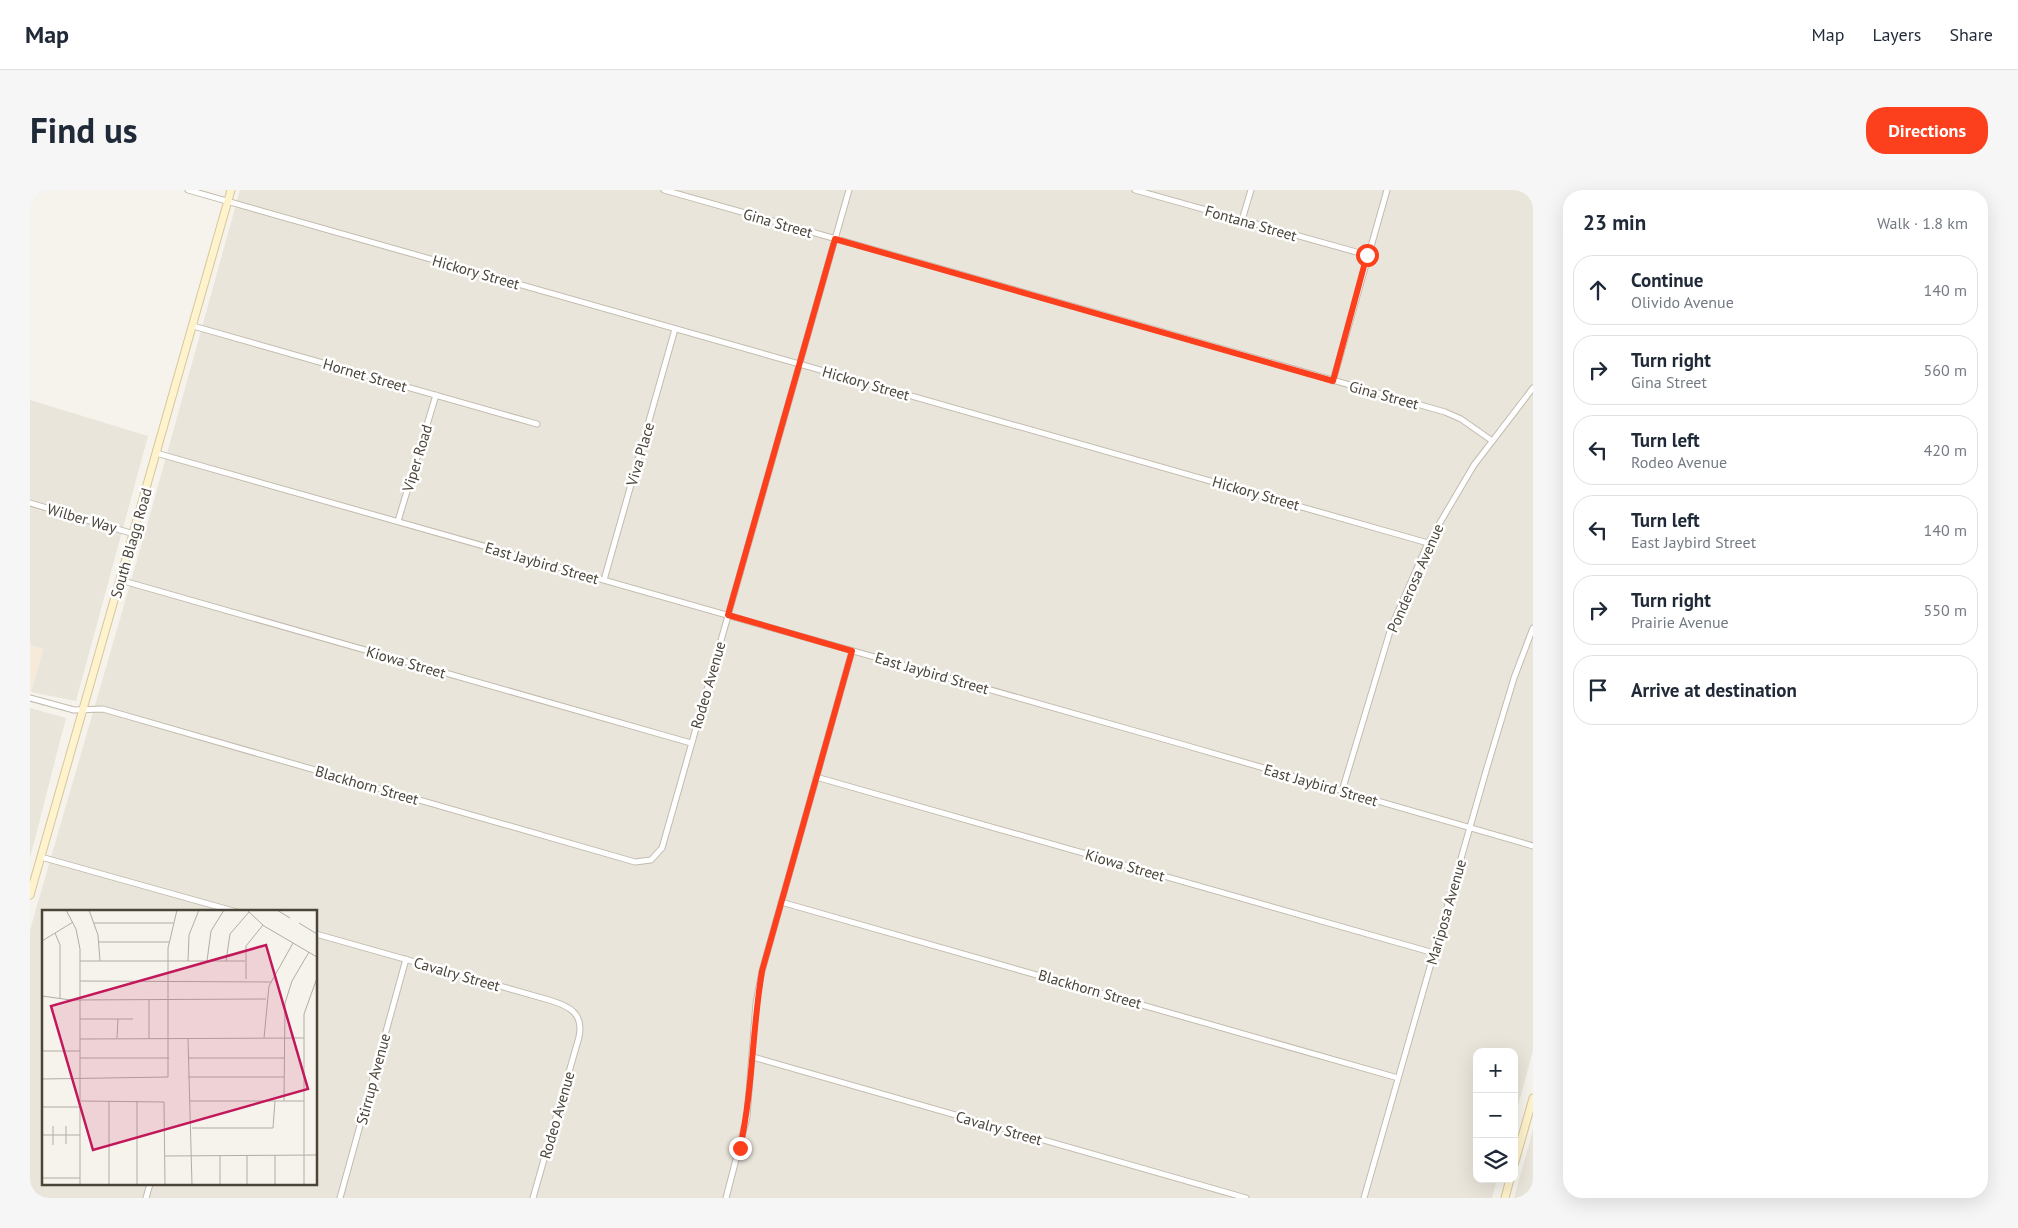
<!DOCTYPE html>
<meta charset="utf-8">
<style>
body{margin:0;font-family:"PT Sans",sans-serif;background:#f6f6f7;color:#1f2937}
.controls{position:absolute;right:15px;bottom:15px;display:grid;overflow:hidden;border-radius:10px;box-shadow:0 5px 20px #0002}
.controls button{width:45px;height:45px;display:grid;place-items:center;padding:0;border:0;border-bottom:1px solid #e0e1e3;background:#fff;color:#1f2937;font:25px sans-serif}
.stop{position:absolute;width:15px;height:15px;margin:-11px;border:4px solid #fc3f1d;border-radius:50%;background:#fff}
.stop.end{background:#fc3f1d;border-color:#fff;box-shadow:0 1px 5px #0008}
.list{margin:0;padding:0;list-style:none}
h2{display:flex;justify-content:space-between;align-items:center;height:65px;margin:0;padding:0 20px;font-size:21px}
h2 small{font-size:16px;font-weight:400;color:#747a83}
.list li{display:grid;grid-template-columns:32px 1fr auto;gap:15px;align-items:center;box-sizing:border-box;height:70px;margin:0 10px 10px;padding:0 10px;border:1px solid #e0e1e3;border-radius:20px}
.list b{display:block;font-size:19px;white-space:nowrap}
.list p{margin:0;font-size:16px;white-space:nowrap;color:#747a83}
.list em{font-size:16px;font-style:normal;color:#747a83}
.icon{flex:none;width:28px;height:28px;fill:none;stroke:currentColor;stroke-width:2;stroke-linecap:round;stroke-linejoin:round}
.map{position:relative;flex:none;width:1503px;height:1008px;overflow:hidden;border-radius:20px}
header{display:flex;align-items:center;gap:30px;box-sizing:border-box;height:70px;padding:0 25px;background:#fff;border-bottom:1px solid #e0e1e3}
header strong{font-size:24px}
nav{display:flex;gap:28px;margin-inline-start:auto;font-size:18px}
.intro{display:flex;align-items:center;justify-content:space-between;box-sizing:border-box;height:120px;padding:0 30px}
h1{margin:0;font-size:35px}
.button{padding:12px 22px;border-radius:20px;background:#fc3f1d;color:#fff;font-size:18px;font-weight:700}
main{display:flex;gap:30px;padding:0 30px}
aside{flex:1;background:#fff;border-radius:20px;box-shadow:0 5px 20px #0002}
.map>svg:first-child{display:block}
.residential{fill:#eae5da;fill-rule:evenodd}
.commercial{fill:#f7ead8}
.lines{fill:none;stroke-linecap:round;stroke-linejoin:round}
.street-casing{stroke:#c2bbae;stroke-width:7}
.secondary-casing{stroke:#d6c79b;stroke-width:9}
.street{stroke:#fff;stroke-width:5}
.secondary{stroke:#fff3cd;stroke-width:7}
.route{stroke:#fc3f1d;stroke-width:6}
.labels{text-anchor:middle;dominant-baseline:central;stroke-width:5;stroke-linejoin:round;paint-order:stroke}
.street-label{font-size:15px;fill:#4b4439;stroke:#fff}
.inset-road{fill:none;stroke:#b2ada4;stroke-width:1}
.view{fill:#c2185b;fill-opacity:0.15;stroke:#c2185b;stroke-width:2.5}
.inset-edge{fill:none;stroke:#4b4439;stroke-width:2.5}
</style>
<header>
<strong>Map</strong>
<nav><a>Map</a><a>Layers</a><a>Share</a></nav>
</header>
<div class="intro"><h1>Find us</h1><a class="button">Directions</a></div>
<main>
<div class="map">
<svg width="1503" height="1008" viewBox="0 0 1503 1008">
<rect width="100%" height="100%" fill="#f6f3ec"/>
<!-- residential -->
<path class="residential" d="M 210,0 L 1503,0 L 1503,860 L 1484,931 L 1484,862 L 1447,862 L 1447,989 L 1467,989 L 1462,1008 L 0,1008 L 0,740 L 118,332 ZM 14,722 L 286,722 L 286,994 L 14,994 Z
M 0,210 L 118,246 L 46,511 L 1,502 L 13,459 L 0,455 Z
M 0,518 L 36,528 L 0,668 Z
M 1503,939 L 1503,1008 L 1484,1008 Z"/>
<!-- commercial -->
<path class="commercial" d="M 0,455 L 13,459 L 1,502 L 0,502 Z"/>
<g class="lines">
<!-- street casing -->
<g class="street-casing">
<path id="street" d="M 158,0 L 1398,353
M 634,0 L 1415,222 L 1431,229 L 1461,250
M 1105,0 L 1337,65
M 1212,30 L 1221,0
M 163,136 L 507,234
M 1303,191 L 1357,0
M 126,263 L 1151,554 L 1503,656
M 0,313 L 104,344
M 368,331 L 406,205
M 90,390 L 661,553
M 574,390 L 645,139
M 0,508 L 44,520 L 73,519 L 605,672 L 621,670 L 632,658 L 819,0
M 786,587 L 1404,763
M 1312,601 L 1361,438 L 1398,353 L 1444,275 L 1503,198
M 11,667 L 207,722
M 751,712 L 1368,888
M 286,744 L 519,810 C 539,816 554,823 549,847 L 503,1008
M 723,867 L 1216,1008
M 116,1008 L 120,994
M 310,1008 L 376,769
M 696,1008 L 717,927 L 726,813 L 732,781 L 822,461
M 1334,1008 L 1456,581 L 1484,488 L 1503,438"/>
</g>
<!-- secondary casing -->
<g class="secondary-casing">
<path id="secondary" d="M 0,705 L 201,0
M 1484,975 L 1503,908
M 1475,1008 L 1480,989"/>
</g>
<!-- street -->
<use href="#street" class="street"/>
<!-- secondary -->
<use href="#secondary" class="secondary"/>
</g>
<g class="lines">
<!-- route -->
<path class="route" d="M 710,958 C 723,899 722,840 732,781 L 822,461 L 698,425 L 805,49 L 1303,191 L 1337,65"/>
</g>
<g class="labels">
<!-- street labels -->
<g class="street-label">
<text transform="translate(748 33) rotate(16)">Gina Street</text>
<text transform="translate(1221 33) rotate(16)">Fontana Street</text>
<text transform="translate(446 82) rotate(16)">Hickory Street</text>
<text transform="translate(335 185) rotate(16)">Hornet Street</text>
<text transform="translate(836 193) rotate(16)">Hickory Street</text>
<text transform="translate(1354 205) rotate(15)">Gina Street</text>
<text transform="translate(610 264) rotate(-74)">Viva Place</text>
<text transform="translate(387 268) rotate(-73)">Viper Road</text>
<text transform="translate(1226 303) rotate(16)">Hickory Street</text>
<text transform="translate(52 328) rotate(16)">Wilber Way</text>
<text transform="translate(101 353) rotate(-74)">South Blagg Road</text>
<text transform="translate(512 373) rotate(16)">East Jaybird Street</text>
<text transform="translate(1385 388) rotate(-66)">Ponderosa Avenue</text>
<text transform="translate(376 472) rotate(16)">Kiowa Street</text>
<text transform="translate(902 483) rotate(16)">East Jaybird Street</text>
<text transform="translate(678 495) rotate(-74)">Rodeo Avenue</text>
<text transform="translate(337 595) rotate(16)">Blackhorn Street</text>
<text transform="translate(1291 595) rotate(16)">East Jaybird Street</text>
<text transform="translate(1095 675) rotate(16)">Kiowa Street</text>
<text transform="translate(1416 722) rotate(-74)">Mariposa Avenue</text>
<text transform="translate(427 784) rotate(16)">Cavalry Street</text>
<text transform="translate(1060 799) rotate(16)">Blackhorn Street</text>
<text transform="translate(343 889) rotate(-75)">Stirrup Avenue</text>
<text transform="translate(527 925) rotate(-74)">Rodeo Avenue</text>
<text transform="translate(969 938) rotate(16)">Cavalry Street</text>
</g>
</g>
<!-- overview -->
<g transform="translate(12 720)">
<rect width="275" height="275" fill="#f6f3ec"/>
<path class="inset-road" d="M 24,0 L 34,19 L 38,39 L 38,275M 47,0 L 56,25 L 58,51M 205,0 L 222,16 L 275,47M 235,0 L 248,8M 52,13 L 131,13M 257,13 L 275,24M 13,23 L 18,35 L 18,88M 0,31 L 31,12M 57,32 L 127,32M 38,51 L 203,51M 146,51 L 147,25 L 157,0M 165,51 L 169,21 L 182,0M 184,51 L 188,24 L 207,2M 204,69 L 204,36 L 221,15M 38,71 L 229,72M 0,86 L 29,90 L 224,89M 107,90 L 107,128M 38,109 L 91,109M 75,128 L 76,109M 222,128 L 227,76 L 251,33M 38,129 L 262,128M 146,129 L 150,275M 0,141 L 38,141M 38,148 L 127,148M 146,148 L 242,148M 146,167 L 242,167M 0,169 L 126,167 L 126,38 L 135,0M 39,191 L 122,192 L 123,275M 67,191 L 67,275M 95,191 L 95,275M 148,191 L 262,191M 242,191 L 243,93 L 250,71 L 267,42M 0,197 L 38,197M 11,216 L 11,235M 24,216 L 24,234M 150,218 L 231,218 L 233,191M 0,225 L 38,225M 205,245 L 205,275M 233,245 L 233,275M 123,246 L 275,245M 178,246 L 178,275M 0,268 L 38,268M 262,275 L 262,104 L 275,68"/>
<path class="view" d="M 224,35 L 266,179 L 51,240 L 9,96 Z"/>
<rect width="275" height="275" class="inset-edge"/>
</g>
</svg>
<div class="controls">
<button>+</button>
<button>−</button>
<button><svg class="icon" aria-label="layers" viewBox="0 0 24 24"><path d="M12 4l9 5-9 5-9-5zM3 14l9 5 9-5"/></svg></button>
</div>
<div class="stop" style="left:1337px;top:65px"></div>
<div class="stop end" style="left:710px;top:958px"></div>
</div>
<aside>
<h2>23 min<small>Walk · 1.8 km</small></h2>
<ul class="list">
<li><svg class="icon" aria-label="ahead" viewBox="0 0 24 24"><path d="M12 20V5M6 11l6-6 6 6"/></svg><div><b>Continue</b><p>Olivido Avenue</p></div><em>140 m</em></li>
<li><svg class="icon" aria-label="right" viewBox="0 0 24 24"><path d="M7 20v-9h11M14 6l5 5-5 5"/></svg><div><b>Turn right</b><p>Gina Street</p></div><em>560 m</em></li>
<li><svg class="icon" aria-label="left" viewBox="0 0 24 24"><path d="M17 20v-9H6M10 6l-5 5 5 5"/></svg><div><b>Turn left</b><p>Rodeo Avenue</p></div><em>420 m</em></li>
<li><svg class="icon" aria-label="left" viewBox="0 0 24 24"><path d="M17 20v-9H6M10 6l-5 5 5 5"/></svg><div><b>Turn left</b><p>East Jaybird Street</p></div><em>140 m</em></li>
<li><svg class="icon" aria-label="right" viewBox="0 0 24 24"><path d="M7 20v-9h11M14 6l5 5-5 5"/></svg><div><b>Turn right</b><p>Prairie Avenue</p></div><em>550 m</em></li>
<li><svg class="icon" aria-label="arrive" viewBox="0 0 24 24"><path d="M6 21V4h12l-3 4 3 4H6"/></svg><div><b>Arrive at destination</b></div></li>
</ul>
</aside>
</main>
